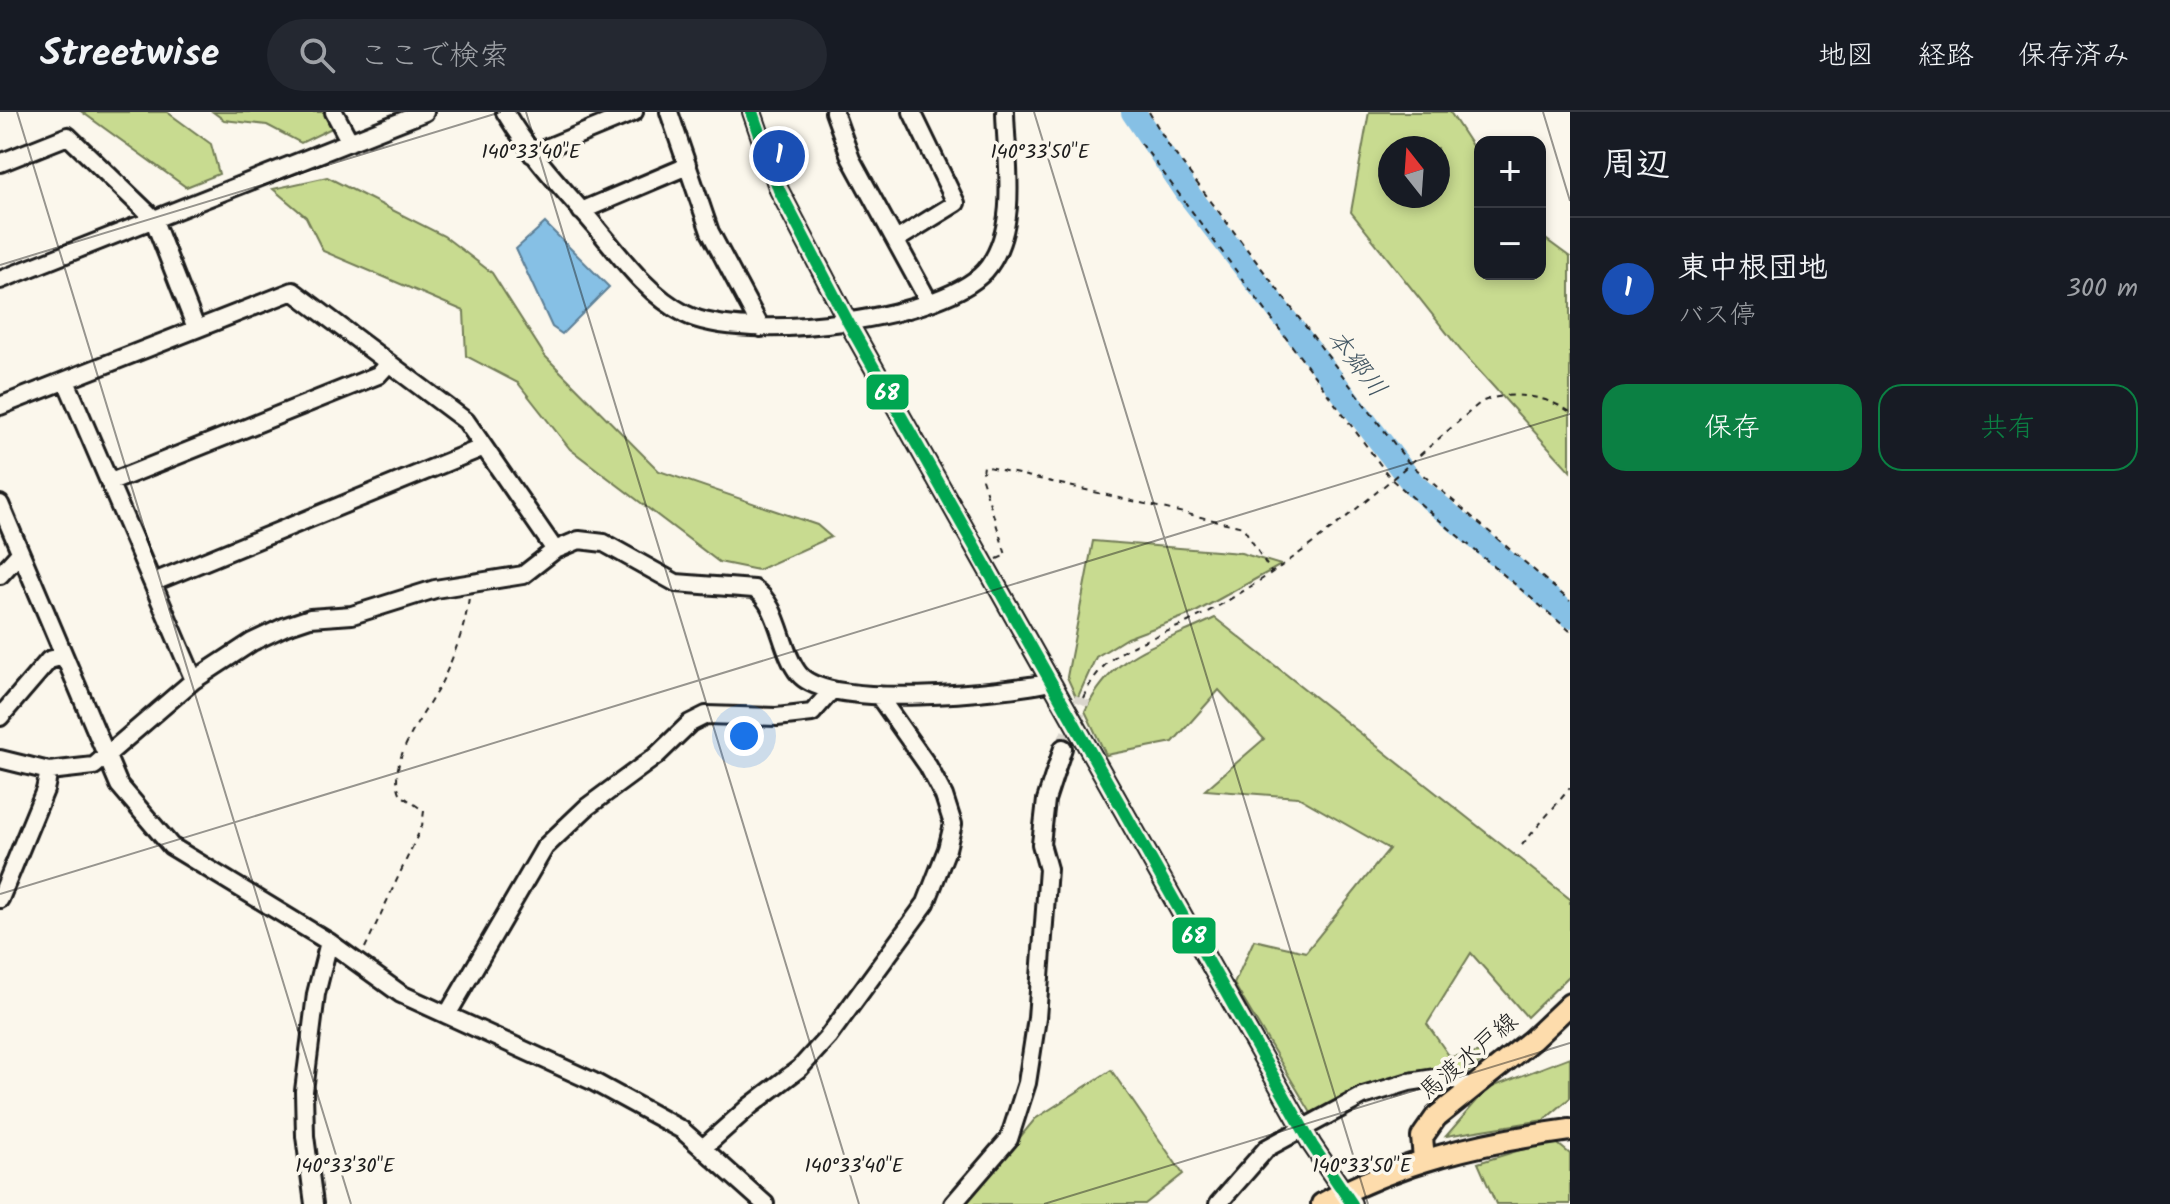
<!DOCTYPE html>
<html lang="ja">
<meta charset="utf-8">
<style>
body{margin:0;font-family:Kalam,"Klee One",sans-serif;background:#242831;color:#f1f3f6}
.controls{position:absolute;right:24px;top:24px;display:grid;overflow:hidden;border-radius:16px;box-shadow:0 4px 12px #0003}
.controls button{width:72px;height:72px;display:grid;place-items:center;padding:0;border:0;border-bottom:2px solid #363941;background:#171b24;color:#f1f3f6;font:40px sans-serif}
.compass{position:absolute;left:1378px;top:24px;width:72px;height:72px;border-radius:50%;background:#171b24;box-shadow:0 4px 12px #0003;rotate:343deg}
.you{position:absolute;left:744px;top:624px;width:28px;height:28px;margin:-20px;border:6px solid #fff;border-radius:50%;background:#1a73e8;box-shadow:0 0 0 12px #1a73e833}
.badge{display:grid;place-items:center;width:52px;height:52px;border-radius:50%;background:#0b8043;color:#fff;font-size:26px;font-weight:700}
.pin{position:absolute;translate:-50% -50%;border:4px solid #fff;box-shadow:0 2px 8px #0006}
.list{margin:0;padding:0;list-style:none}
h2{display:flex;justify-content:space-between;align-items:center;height:104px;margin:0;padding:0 32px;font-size:34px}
h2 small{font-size:26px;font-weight:400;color:#9ea1a6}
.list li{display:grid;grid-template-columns:52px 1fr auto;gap:24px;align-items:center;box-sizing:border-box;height:144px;padding:0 32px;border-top:2px solid #363941}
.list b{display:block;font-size:30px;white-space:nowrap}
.list p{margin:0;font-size:26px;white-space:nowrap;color:#9ea1a6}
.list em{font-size:26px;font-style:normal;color:#9ea1a6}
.actions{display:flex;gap:16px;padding:24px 32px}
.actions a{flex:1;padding:18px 0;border:2px solid #0b8043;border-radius:24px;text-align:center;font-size:28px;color:#0b8043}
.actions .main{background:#0b8043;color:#fff}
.icon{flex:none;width:44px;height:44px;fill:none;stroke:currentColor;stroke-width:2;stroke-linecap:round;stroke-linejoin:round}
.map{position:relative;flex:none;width:1570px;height:1092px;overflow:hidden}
header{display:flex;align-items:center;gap:48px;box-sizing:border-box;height:112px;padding:0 40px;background:#171b24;border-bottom:2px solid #363941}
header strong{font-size:38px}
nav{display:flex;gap:44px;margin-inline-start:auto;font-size:28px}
.search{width:560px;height:72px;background:#242831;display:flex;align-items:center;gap:20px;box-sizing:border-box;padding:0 28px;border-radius:44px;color:#9ea1a6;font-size:30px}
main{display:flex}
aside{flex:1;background:#171b24}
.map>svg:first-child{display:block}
.green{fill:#c8db90;stroke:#727c56;stroke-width:2;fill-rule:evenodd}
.water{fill:#86c0e5;stroke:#5c7e95;stroke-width:2}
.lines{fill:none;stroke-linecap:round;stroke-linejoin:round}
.river{stroke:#86c0e5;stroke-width:24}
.minor-tunnel{stroke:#dad6cd;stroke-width:16;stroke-dasharray:16 8;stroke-linecap:butt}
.minor-casing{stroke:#1c1c1c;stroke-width:22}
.major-casing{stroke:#1c1c1c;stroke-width:26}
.path{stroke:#1c1c1c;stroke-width:2;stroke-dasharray:6 6;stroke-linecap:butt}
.minor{stroke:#fbf7ec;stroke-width:16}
.major{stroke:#fddcac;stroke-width:20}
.bus-1-casing{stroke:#fbf7ec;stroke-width:18}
.bus-1{stroke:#00a651;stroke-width:12}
.ticks{fill:none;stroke:#1c1c1c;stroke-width:2;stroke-opacity:0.45}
.labels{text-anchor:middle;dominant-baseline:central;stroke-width:7;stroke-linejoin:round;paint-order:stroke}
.street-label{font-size:24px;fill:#1c1c1c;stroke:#fbf7ec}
.water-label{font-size:26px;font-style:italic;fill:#415562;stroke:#fbf7ec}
.ticks-label{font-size:20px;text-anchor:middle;fill:#1c1c1c;stroke:#fbf7ec;stroke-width:7;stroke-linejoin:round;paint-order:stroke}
.line-badge{stroke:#fbf7ec;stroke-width:3}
.badge-label{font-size:22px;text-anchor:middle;font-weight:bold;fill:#fff}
</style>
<header>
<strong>Streetwise</strong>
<div class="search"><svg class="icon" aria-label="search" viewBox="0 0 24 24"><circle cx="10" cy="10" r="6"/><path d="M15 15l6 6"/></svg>ここで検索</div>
<nav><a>地図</a><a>経路</a><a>保存済み</a></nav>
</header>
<main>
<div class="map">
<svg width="1570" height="1092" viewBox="0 0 1570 1092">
<rect width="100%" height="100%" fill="#fbf7ec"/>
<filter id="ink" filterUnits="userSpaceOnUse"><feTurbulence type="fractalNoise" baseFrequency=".0125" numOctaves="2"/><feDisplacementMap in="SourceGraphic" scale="16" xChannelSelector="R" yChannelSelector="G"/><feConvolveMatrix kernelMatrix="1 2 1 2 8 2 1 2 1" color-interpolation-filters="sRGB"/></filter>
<g filter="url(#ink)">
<!-- green -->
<path class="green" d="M 82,0 L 167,0 L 211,32 L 219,62 L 186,75 Z
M 213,0 L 326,0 L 334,15 L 301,31 L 267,13 L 224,8 Z
M 1369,0 L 1450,0 L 1480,46 L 1480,162 L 1540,162 L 1540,123 L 1570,145 L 1570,359 L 1462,240 L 1351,100 ZM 1390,36 L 1438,36 L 1438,84 L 1390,84 Z
M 327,65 L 444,124 L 492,161 L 545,244 L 659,359 L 817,413 L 831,425 L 758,458 L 719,450 L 570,337 L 518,271 L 466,244 L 464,199 L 323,139 L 306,105 L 273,77 Z
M 1093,429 L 1241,441 L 1281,453 L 1194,501 L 1127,526 L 1096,545 L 1077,587 L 1067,565 Z
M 1215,506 L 1570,787 L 1570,863 L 1527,905 L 1471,841 L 1427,912 L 1450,945 L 1482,940 L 1485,947 L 1454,971 L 1412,959 L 1311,1001 L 1234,872 L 1254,828 L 1306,840 L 1389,737 L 1298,685 L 1205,678 L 1264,627 L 1219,578 L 1173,630 L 1106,643 L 1085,599 C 1116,537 1157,535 1215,506 Z
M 1570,945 L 1570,986 L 1544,1008 L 1446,1024 L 1487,977 Z
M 1111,958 L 1183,1062 L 1145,1092 L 965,1092 L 1035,1007 Z
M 1553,1028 L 1570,1042 L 1570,1092 L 1496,1092 L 1478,1051 Z"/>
<!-- water -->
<path class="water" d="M 545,111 L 609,175 L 562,222 L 552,215 L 516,137 Z"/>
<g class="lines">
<!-- river -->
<path class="river" d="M 1133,0 L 1189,83 L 1415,374 L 1570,504"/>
<!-- minor-tunnel -->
<path class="minor-tunnel" d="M 1063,636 L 1083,586"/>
<!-- minor casing -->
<g class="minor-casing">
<path id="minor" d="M 334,0 L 350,30
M 505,0 C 529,41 560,74 591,109 C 619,142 646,182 685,202 C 743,232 951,209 989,154 C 1019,112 1006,48 1005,0
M 669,0 L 710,120 L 761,216
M 752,0 L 779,78 L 848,210 L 1312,1033 L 1352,1092
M 834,0 L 851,47 L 929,190
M 532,42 L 634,0
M 0,51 L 68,24 L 153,106 L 196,216
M 581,99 L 685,55
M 896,128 L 956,91 L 912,0
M 0,168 L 425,0
M 66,269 L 194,568
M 0,294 L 293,179 L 466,309 L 484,335
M 111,370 L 378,263 L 389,251
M 0,392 L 119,673 L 171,734 L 329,830 L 401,882 L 592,969 L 682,1018 L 765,1092
M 0,463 L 20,441
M 154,470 L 484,335 L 555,438
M 0,605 L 49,548 L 64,544
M 0,647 L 49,659 L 94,654 L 194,568 L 252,530 L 286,514 L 310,506 L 352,503 L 435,477 L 523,463 L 555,438 L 579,428 L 604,431 L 676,471 L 754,477 C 780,493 780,539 799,562 C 829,599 1006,580 1051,570
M 0,787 L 45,678 L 49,659
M 447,903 L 545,735 L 587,695 L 656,644 L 690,611 L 706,603 L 777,605 L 812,601 L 832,578
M 704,1035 L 750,994 L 800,956 L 828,925 L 926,791 L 947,737 L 953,712 L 944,684 L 928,654 L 878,583
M 314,1092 L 305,1024 L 304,979 L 316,882 L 329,830
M 953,1092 L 1009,1027 L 1027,971 L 1037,906 L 1048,757 L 1041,732 L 1046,688 L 1063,636
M 1218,1092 L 1267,1036 L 1363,984 L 1409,970 L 1447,964 L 1473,976"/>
</g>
<!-- major casing -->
<g class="major-casing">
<path id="major" d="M 1424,1047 L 1422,1025 L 1436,1005 L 1532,928 L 1570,892
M 1322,1092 C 1400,1049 1482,1030 1570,1018"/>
</g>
<!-- path -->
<path class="path" d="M 1149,0 L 1169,34 L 1408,350 L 1570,489
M 1141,31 L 1391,367 L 1570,519
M 997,447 L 1006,443 L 982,367 L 984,354 L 1243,415 L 1271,460
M 1083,586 C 1106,534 1142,533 1188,510 C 1297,456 1389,369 1481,290 C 1509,278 1545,283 1570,300
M 1522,733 L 1570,676
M 365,836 L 422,714 L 424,699 L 401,683 C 383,648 432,595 445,563 C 456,539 466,511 469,485"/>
<!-- minor -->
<use href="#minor" class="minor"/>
<!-- major -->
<use href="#major" class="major"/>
<!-- bus-1 casing -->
<g class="bus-1-casing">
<path id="bus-1" d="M 752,0 L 779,78 L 848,210 L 1312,1033 L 1352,1092"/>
</g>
<!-- bus-1 -->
<use href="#bus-1" class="bus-1"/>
</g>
</g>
<!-- ticks -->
<path class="ticks" d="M 17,0 L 351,1092M 526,0 L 859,1092M 1034,0 L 1368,1092M 1543,0 L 1570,89M 0,153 L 501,0M 0,782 L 1570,302M 1044,1092 L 1570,931"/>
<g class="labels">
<!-- street labels -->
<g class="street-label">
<text transform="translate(1469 945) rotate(-40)">馬渡水戸線</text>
</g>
<!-- water labels -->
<g class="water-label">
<text transform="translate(1356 252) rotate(52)">本郷川</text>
</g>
</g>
<g class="ticks-label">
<text x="531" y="46">140°33'40"E</text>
<text x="1040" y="46">140°33'50"E</text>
<text x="345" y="1060">140°33'30"E</text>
<text x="854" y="1060">140°33'40"E</text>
<text x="1362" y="1060">140°33'50"E</text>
</g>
<g class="line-badge">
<rect x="865" y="261" width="45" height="38" rx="8" fill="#00a651"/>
<rect x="1171" y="804" width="46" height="39" rx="8" fill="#00a651"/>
</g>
<g class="badge-label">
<text x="887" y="288">68</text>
<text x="1194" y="831">68</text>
</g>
</svg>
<div class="controls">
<button>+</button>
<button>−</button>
</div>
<svg class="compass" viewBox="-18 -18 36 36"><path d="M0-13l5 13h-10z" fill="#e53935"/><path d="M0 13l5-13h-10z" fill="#9ea1a6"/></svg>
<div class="you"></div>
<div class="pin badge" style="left:779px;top:44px;background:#1a4fb4">1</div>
</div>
<aside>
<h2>周辺<small></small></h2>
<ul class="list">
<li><span class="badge" style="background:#1a4fb4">1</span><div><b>東中根団地</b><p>バス停</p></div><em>300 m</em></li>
</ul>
<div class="actions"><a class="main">保存</a><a>共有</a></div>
</aside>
</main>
